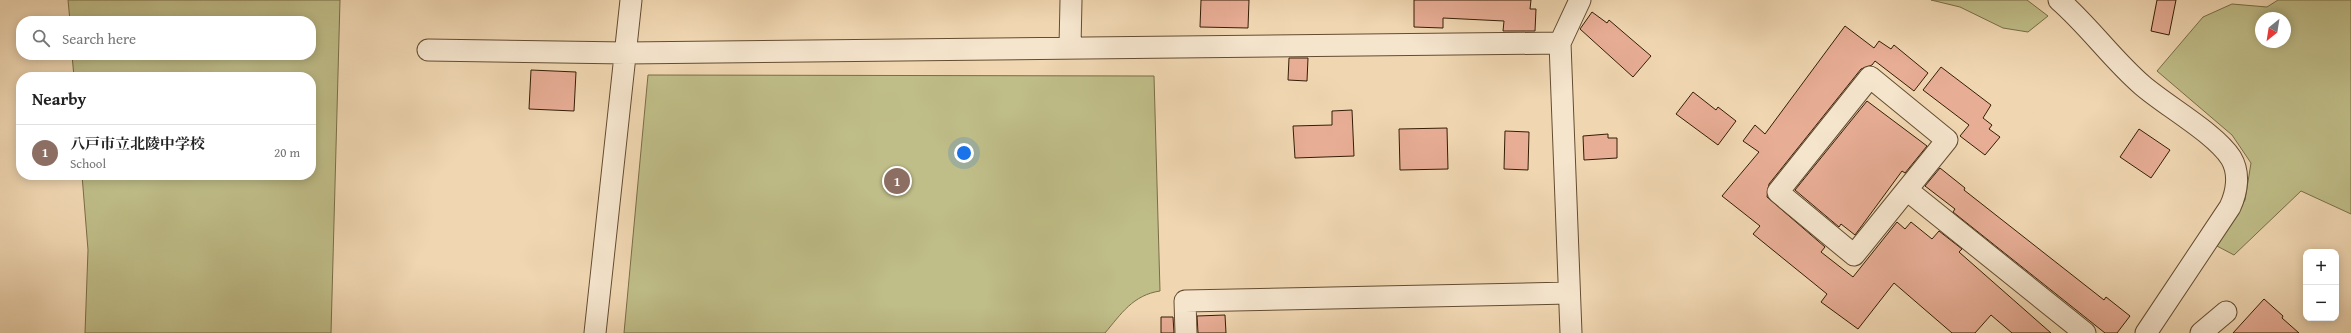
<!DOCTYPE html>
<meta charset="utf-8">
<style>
body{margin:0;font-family:"Gentium Book Plus","Noto Serif JP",serif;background:#f6f6f6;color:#222}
.controls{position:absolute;right:12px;bottom:12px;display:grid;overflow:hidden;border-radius:8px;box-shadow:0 2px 10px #0003}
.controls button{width:36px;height:36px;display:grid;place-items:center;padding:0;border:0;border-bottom:1px solid #e0e0e0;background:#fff;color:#222;font:20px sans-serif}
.compass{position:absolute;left:2255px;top:12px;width:36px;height:36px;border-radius:50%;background:#fff;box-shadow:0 2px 10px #0003;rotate:210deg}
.you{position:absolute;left:964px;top:153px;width:14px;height:14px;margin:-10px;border:3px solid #fff;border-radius:50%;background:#1a73e8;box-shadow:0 0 0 6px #1a73e833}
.badge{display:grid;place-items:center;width:26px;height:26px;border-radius:50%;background:#8f2418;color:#fff;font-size:13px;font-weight:700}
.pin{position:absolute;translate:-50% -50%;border:2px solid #fff;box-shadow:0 1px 4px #0006}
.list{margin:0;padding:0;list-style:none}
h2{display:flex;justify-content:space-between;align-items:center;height:52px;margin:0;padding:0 16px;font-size:17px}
h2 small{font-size:13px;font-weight:400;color:#767676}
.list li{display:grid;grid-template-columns:26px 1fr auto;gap:12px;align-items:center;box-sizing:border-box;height:56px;padding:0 16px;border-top:1px solid #e0e0e0}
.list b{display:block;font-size:15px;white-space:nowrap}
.list p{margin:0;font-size:13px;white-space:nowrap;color:#767676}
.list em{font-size:13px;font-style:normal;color:#767676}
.icon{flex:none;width:22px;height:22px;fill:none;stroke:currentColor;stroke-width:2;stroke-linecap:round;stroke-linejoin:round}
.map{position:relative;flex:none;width:2351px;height:333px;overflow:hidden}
.search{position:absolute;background:#fff;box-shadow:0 2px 10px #0003;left:16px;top:16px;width:300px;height:44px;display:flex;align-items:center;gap:10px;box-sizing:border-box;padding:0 14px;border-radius:16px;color:#767676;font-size:15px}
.panel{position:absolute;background:#fff;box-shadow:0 2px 10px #0003;left:16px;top:72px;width:300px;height:108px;border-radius:16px}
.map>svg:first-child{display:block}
.green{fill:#bfbd88;stroke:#7a6d46;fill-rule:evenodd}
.building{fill:#e7ad95;stroke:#341d05}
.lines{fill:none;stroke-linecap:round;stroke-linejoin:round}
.street-casing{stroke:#634c30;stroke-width:23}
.street{stroke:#f5e5cd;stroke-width:21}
</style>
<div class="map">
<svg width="2351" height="333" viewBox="0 0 2351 333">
<rect width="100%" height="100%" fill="#f0d7b2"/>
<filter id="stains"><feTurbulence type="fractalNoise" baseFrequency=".005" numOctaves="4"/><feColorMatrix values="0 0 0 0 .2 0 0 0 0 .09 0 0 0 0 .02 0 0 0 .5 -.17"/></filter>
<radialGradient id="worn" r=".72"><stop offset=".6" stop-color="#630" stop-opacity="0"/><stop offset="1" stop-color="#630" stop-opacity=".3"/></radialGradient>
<!-- green -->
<path class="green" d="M 68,0 L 340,0 L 331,333 L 85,333 L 88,250 L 82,175 L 311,175 L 311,77 L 74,77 L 72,55 L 311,55 L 311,21 L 70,21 Z
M 1931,0 L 2027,0 L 2048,16 L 2028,32 L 2003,28 L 1960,7 Z
M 2278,0 L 2351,0 L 2351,214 L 2301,191 L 2234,255 L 2217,246 L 2245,200 L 2251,163 L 2232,135 L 2157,71 L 2203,17 L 2232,4 L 2267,7 ZM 2261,18 L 2285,18 L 2285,42 L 2261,42 Z
M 648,75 L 1154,76 L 1160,291 C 1133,295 1121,314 1105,333 L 624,333 Z"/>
<!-- building -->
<path class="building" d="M 1201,0 L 1249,0 L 1248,28 L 1200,27 Z
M 1414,0 L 1531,0 L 1530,9 L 1536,9 L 1535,31 L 1503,31 L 1504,21 L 1443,18 L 1443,28 L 1414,27 Z
M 2157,0 L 2176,0 L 2169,35 L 2151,31 Z
M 1592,12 L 1607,23 L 1609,20 L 1651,56 L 1633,77 L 1580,29 Z
M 1845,26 L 1874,48 L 1879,41 L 1891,49 L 1894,45 L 1928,73 L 1914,91 L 1875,61 L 1872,65 L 1861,69 L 1769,184 L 1767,197 L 1825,247 L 1821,252 L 1853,277 L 1897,222 L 1905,229 L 1911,222 L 1932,239 L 1939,231 L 1962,249 L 1959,252 L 2051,333 L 2012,333 L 1991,315 L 1975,333 L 1952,333 L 1894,283 L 1858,329 L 1821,302 L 1827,294 L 1753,234 L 1760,226 L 1722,196 L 1759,152 L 1743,141 L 1755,125 L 1765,134 Z
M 1289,58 L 1308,58 L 1307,81 L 1288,80 Z
M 1941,67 L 1991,105 L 1983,118 L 1992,125 L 1989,129 L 2000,137 L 1985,155 L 1960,136 L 1969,125 L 1923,90 Z
M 531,70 L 576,72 L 574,111 L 529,109 Z
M 1693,92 L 1716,110 L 1718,107 L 1736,121 L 1718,145 L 1676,114 Z
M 1867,101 L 1927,146 L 1905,173 L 1902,171 L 1855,235 L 1841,224 L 1839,227 L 1795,190 Z
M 1352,110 L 1354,156 L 1295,158 L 1293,126 L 1332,125 L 1332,111 Z
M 1447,128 L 1448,169 L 1400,170 L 1399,129 Z
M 2139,129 L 2170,150 L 2151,178 L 2120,157 Z
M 1505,131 L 1529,132 L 1528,170 L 1504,169 Z
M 1608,134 L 1608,138 L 1617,138 L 1617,158 L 1584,160 L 1583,136 Z
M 1940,168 L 1965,188 L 1964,190 L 2104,300 L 2106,297 L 2130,316 L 2117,333 L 2105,333 L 1953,212 L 1955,209 L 1925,186 Z
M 2264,299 L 2283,316 L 2282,318 L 2299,333 L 2233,333 Z
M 1225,315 L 1226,333 L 1198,333 L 1197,316 Z
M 1161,317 L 1173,317 L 1174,333 L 1161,333 Z"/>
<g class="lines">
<!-- street casing -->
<g class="street-casing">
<path id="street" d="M 2059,0 C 2089,26 2112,59 2142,85 C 2166,106 2215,133 2231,158 C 2240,173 2237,192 2230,207 L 2146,333
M 1070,47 L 1071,0
M 428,50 L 626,53 L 1560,43
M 1870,77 L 1947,140 L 1854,255 L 1778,192 Z
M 1907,190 L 2085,333
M 595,333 L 631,0
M 1186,333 L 1185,301 L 1569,293
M 1571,333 L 1560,43 L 1580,0
M 2201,333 L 2226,312"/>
</g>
<!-- street -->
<use href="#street" class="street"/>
</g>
<rect width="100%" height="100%" filter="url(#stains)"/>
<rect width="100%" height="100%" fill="url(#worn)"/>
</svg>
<div class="controls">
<button>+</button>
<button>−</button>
</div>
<svg class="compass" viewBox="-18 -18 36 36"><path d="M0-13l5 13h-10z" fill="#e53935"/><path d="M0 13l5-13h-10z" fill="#767676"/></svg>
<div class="you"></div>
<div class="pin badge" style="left:897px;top:181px;background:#8d6e63">1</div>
<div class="search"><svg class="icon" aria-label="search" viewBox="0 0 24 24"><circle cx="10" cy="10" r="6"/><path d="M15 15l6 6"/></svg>Search here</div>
<section class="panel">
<h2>Nearby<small></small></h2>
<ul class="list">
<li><span class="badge" style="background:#8d6e63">1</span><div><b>八戸市立北陵中学校</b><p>School</p></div><em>20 m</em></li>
</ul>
</section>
</div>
